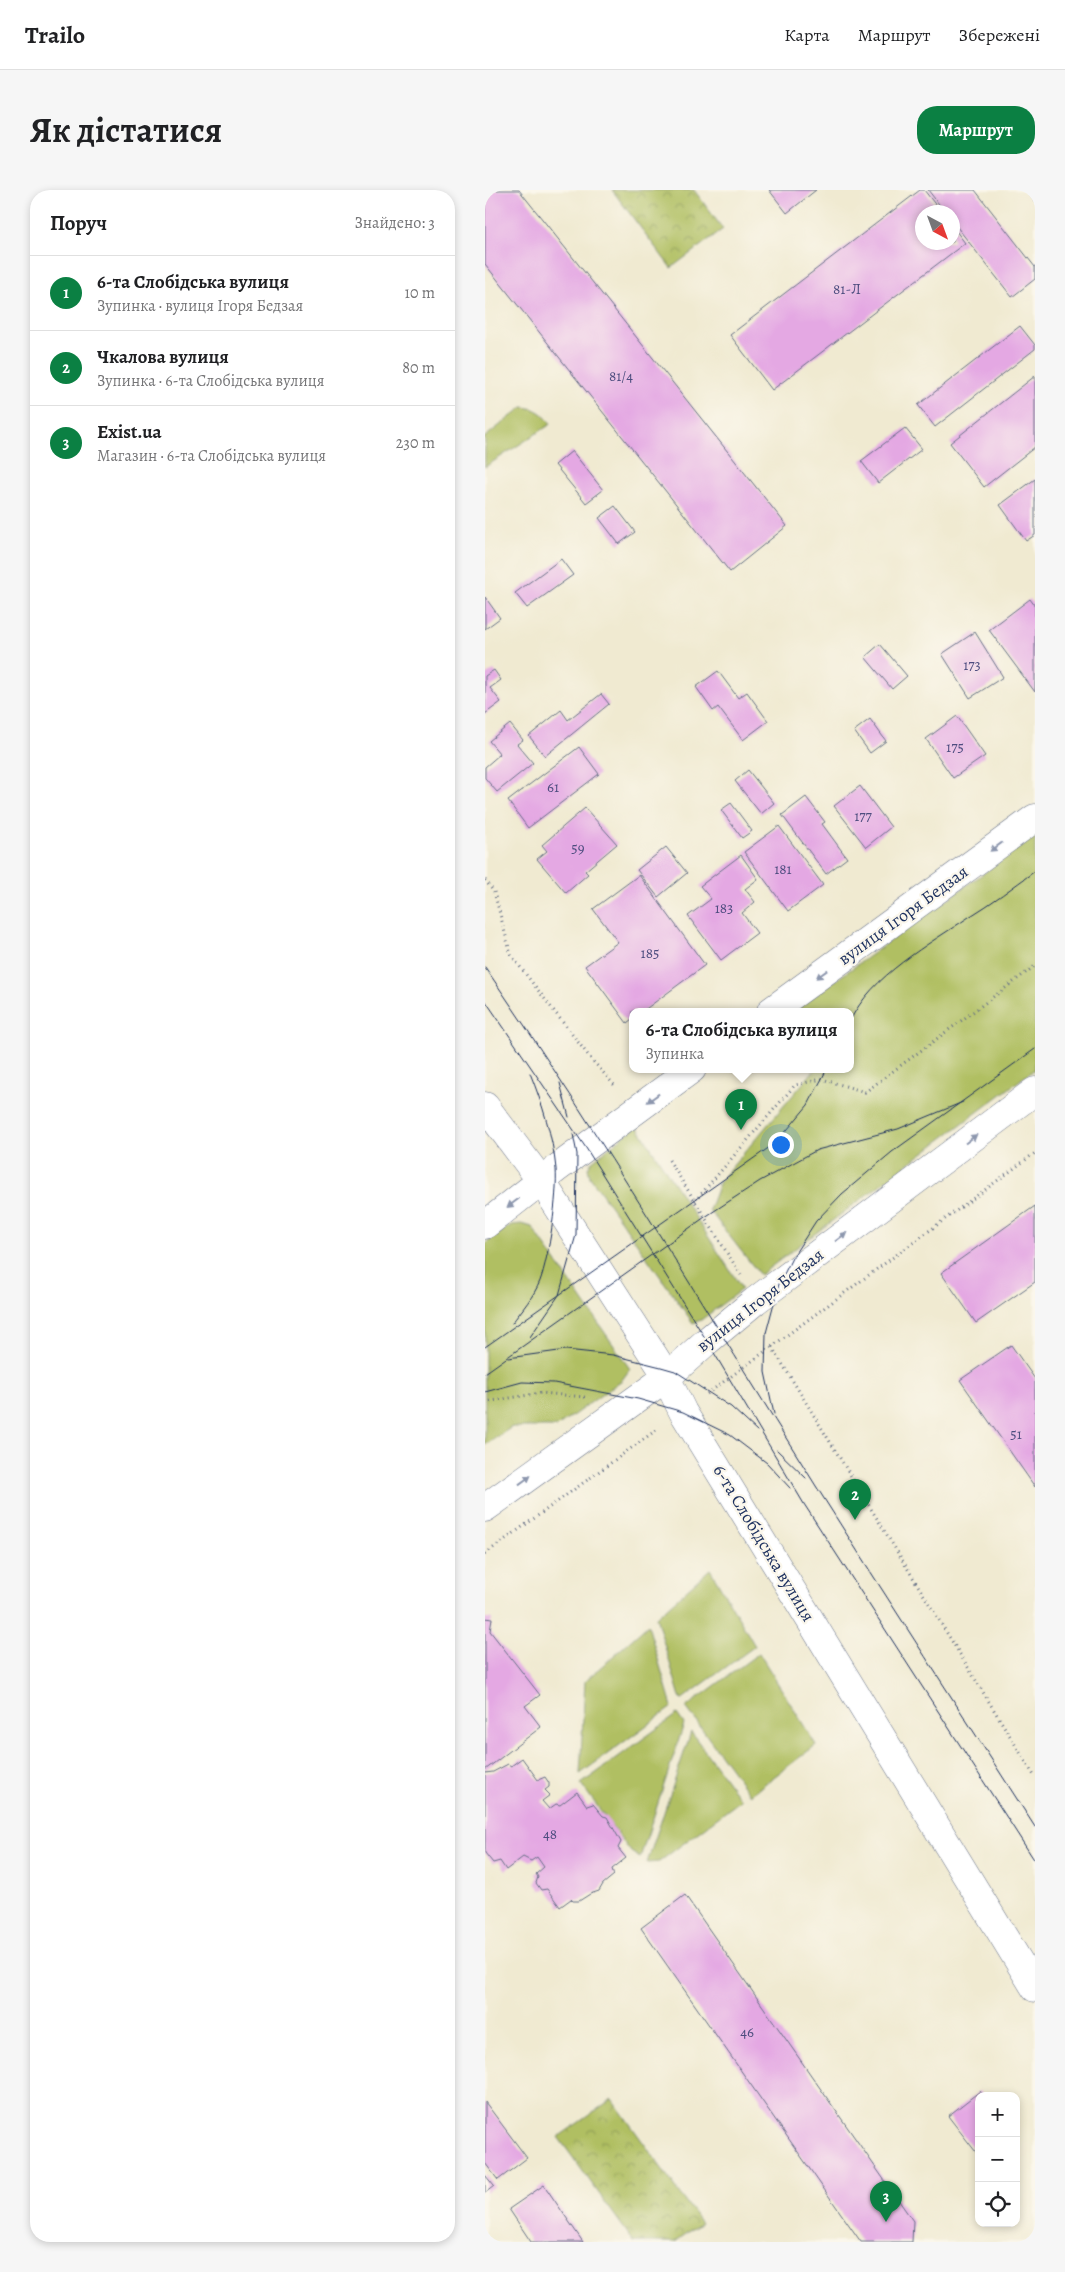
<!DOCTYPE html>
<html lang="uk">
<meta charset="utf-8">
<style>
body{margin:0;font-family:Alegreya,serif;background:#f6f6f6;color:#202124}
.controls{position:absolute;right:15px;bottom:15px;display:grid;overflow:hidden;border-radius:10px;box-shadow:0 2px 8px #0003}
.controls button{width:45px;height:45px;display:grid;place-items:center;padding:0;border:0;border-bottom:1px solid #e0e0e0;background:#fff;color:#202124;font:25px sans-serif}
.compass{position:absolute;left:430px;top:15px;width:45px;height:45px;border-radius:50%;background:#fff;box-shadow:0 2px 8px #0003;rotate:139deg}
.you{position:absolute;left:295px;top:954px;width:18px;height:18px;margin:-12px;border:4px solid #fff;border-radius:50%;background:#1a73e8;box-shadow:0 0 0 8px #1a73e833}
.badge{display:grid;place-items:center;width:32px;height:32px;border-radius:50%;background:#0b8043;color:#fff;font-size:16px;font-weight:700}
.pin{position:absolute;translate:-50% -41px;filter:drop-shadow(0 1px 2px #0008)}
.pin::after{content:'';position:absolute;top:26px;width:18px;height:15px;background:inherit;clip-path:polygon(0 0,100% 0,50% 100%)}
.popup{position:absolute;left:144px;top:818px;width:225px;height:65px;box-sizing:border-box;display:grid;place-content:center;border-radius:10px;background:#fff;filter:drop-shadow(0 1px 4px #0005);font-size:16px;white-space:nowrap;color:#757577}
.popup b{font-size:19px;color:#202124}
.popup::after{content:'';position:absolute;left:50%;top:100%;margin-left:-10px;border:10px solid transparent;border-top-color:#fff}
.list{margin:0;padding:0;list-style:none}
h2{display:flex;justify-content:space-between;align-items:center;height:65px;margin:0;padding:0 20px;font-size:21px}
h2 small{font-size:16px;font-weight:400;color:#757577}
.list li{display:grid;grid-template-columns:32px 1fr auto;gap:15px;align-items:center;box-sizing:border-box;height:75px;padding:0 20px;border-top:1px solid #e0e0e0}
.list b{display:block;font-size:19px;white-space:nowrap}
.list p{margin:0;font-size:16px;white-space:nowrap;color:#757577}
.list em{font-size:16px;font-style:normal;color:#757577}
.icon{flex:none;width:28px;height:28px;fill:none;stroke:currentColor;stroke-width:2;stroke-linecap:round;stroke-linejoin:round}
.map{position:relative;flex:none;width:550px;height:2052px;overflow:hidden;border-radius:20px}
header{display:flex;align-items:center;gap:30px;box-sizing:border-box;height:70px;padding:0 25px;background:#fff;border-bottom:1px solid #e0e0e0}
header strong{font-size:24px}
nav{display:flex;gap:28px;margin-inline-start:auto;font-size:18px}
.intro{display:flex;align-items:center;justify-content:space-between;box-sizing:border-box;height:120px;padding:0 30px}
h1{margin:0;font-size:35px}
.button{padding:12px 22px;border-radius:20px;background:#0b8043;color:#fff;font-size:18px;font-weight:700}
main{display:flex;gap:30px;padding:0 30px}
aside{flex:1;background:#fff;border-radius:20px;box-shadow:0 2px 8px #0003}
.map>svg:first-child{display:block}
.grass{fill:#b0bf62;stroke:#667760}
.park{fill:url(#park-crowns);stroke:#667760}
.building{fill:#e4a8e3}
.lines{fill:none;stroke-linecap:round;stroke-linejoin:round}
.minor-casing{stroke:#667086;stroke-width:29}
.path{stroke:#667086;stroke-width:3;stroke-dasharray:1 4;stroke-linecap:butt}
.minor{stroke:#fff;stroke-width:28}
.tram{stroke:#1b2f5e;stroke-width:1}
.oneway{fill:#8d97ae}
.labels{text-anchor:middle;dominant-baseline:central;stroke-width:4.5;stroke-linejoin:round;paint-order:stroke}
.number-label{font-size:15px;fill:#4d4d7f}
.street-label{font-size:18px;fill:#1b2f5e;stroke:#fbf7ec}
</style>
<header>
<strong>Trailo</strong>
<nav><a>Карта</a><a>Маршрут</a><a>Збережені</a></nav>
</header>
<div class="intro"><h1>Як дістатися</h1><a class="button">Маршрут</a></div>
<main>
<aside>
<h2>Поруч<small>Знайдено: 3</small></h2>
<ul class="list">
<li><span class="badge">1</span><div><b>6-та Слобідська вулиця</b><p>Зупинка · вулиця Ігоря Бедзая</p></div><em>10 m</em></li>
<li><span class="badge">2</span><div><b>Чкалова вулиця</b><p>Зупинка · 6-та Слобідська вулиця</p></div><em>80 m</em></li>
<li><span class="badge">3</span><div><b>Exist.ua</b><p>Магазин · 6-та Слобідська вулиця</p></div><em>230 m</em></li>
</ul>
</aside>
<div class="map">
<svg width="550" height="2052" viewBox="0 0 550 2052">
<defs>
<pattern id="park-crowns" width="20" height="18" patternUnits="userSpaceOnUse" patternTransform="scale(1.25)"><rect width="20" height="18" fill="#b0bf62"/><path d="M2 6a3 3 0 1 1 6 0M12 15a3 3 0 1 1 6 0" fill="none" stroke="#8e9c54"/></pattern>
</defs>
<rect width="100%" height="100%" fill="#fbf7ec"/>
<filter id="ink" filterUnits="userSpaceOnUse"><feTurbulence type="fractalNoise" baseFrequency=".02" numOctaves="2"/><feDisplacementMap in="SourceGraphic" scale="10" xChannelSelector="R" yChannelSelector="G"/><feConvolveMatrix kernelMatrix="1 2 1 2 8 2 1 2 1" color-interpolation-filters="sRGB"/></filter>
<filter id="wash" filterUnits="userSpaceOnUse"><feTurbulence type="fractalNoise" baseFrequency=".0096" numOctaves="4" result="noise"/><feDisplacementMap in="SourceGraphic" scale="20" xChannelSelector="R" yChannelSelector="G"/><feGaussianBlur stdDeviation="1.12" result="paint"/><feColorMatrix in="noise" values="0 0 0 0 0 0 0 0 0 0 0 0 0 0 0 0 0 1.4 0 .05"/><feComposite in="paint" operator="in"/></filter>
<g filter="url(#wash)">
<rect width="100%" height="100%" fill="#f0ead1"/>
<!-- grass -->
<path class="grass" d="M 38,217 C 51,218 58,223 66,234 L 0,277 L 0,247 Z
M 550,646 L 550,879 L 275,1085 L 224,1020 L 235,991 L 330,879 L 365,879 L 365,821 L 308,821 Z
M 152,936 L 257,1099 L 216,1130 L 208,1133 L 105,987 L 103,978 L 106,972 Z
M 36,1034 L 47,1037 L 145,1179 L 137,1190 L 72,1237 L 27,1237 L 0,1255 L 0,1054 L 26,1035 Z
M 225,1379 L 270,1456 L 196,1510 L 171,1427 Z
M 163,1435 L 187,1517 L 95,1584 L 100,1491 Z
M 274,1463 L 331,1555 L 265,1605 L 201,1517 Z
M 192,1524 L 199,1534 L 155,1668 L 146,1662 L 96,1594 Z
M 206,1542 L 256,1610 L 174,1672 L 162,1673 Z"/>
<!-- park -->
<path class="park" d="M 127,0 L 209,0 L 238,39 L 186,78 Z
M 127,1909 L 216,2033 L 190,2052 L 149,2052 L 73,1947 Z"/>
<g id="blocks">
<!-- building -->
<path class="building" d="M 0,0 L 34,0 L 302,336 L 245,382 L 0,74 Z
M 284,0 L 331,0 L 302,23 Z
M 435,0 L 439,0 L 456,22 L 438,22 L 438,52 L 468,52 L 468,37 L 480,53 L 287,200 L 245,145 Z
M 443,0 L 490,0 L 550,77 L 550,89 L 527,107 L 468,32 L 468,22 L 460,22 Z
M 541,0 L 550,0 L 550,12 Z
M 535,136 L 550,155 L 550,159 L 450,237 L 433,215 Z
M 550,186 L 550,257 L 499,297 L 465,253 Z
M 420,238 L 437,259 L 393,293 L 376,271 Z
M 87,261 L 118,300 L 101,313 L 70,275 Z
M 550,289 L 550,345 L 541,351 L 515,315 Z
M 130,316 L 150,342 L 134,354 L 114,328 Z
M 76,369 L 88,385 L 42,418 L 30,403 Z
M 0,407 L 15,428 L 0,439 Z
M 545,409 L 550,416 L 550,502 L 504,440 Z
M 490,442 L 518,487 L 485,508 L 457,464 Z
M 395,454 L 422,486 L 407,499 L 380,467 Z
M 9,480 L 16,490 L 5,498 L 16,512 L 0,524 L 0,486 Z
M 233,481 L 253,508 L 262,502 L 283,531 L 258,550 L 233,517 L 228,521 L 211,497 Z
M 116,504 L 124,514 L 60,566 L 44,546 L 76,520 L 83,530 Z
M 472,526 L 500,566 L 468,588 L 441,549 Z
M 385,529 L 401,551 L 385,563 L 369,541 Z
M 25,534 L 38,550 L 32,554 L 48,573 L 12,602 L 0,588 L 0,577 L 15,564 L 4,551 Z
M 94,557 L 114,584 L 43,638 L 23,611 Z
M 263,580 L 289,613 L 276,624 L 250,591 Z
M 375,596 L 406,637 L 381,657 L 349,616 Z
M 321,607 L 340,632 L 337,634 L 362,668 L 341,684 L 297,625 Z
M 246,613 L 267,641 L 257,648 L 236,620 Z
M 100,618 L 132,654 L 100,681 L 103,684 L 81,703 L 52,669 L 62,661 L 57,655 Z
M 294,636 L 338,695 L 303,721 L 259,662 Z
M 181,657 L 202,683 L 173,707 L 152,680 Z
M 256,665 L 273,689 L 260,699 L 270,712 L 257,723 L 272,743 L 236,770 L 203,726 L 226,709 L 215,696 Z
M 154,685 L 220,775 L 158,821 L 147,821 L 147,829 L 142,833 L 100,776 L 133,752 L 108,719 Z
M 550,1016 L 550,1092 L 491,1133 L 456,1083 Z
M 526,1155 L 550,1189 L 550,1297 L 475,1190 Z
M 0,1428 L 7,1429 L 5,1441 L 55,1505 L 40,1516 L 56,1537 L 0,1580 Z
M 37,1568 L 53,1590 L 60,1587 L 64,1593 L 64,1597 L 60,1600 L 65,1605 L 57,1611 L 64,1619 L 71,1614 L 75,1615 L 92,1602 L 102,1616 L 108,1614 L 118,1626 L 122,1627 L 136,1652 L 133,1658 L 141,1668 L 127,1679 L 129,1685 L 118,1694 L 114,1701 L 105,1704 L 94,1711 L 88,1711 L 86,1709 L 75,1717 L 62,1699 L 56,1700 L 51,1693 L 53,1687 L 51,1684 L 59,1677 L 52,1667 L 46,1671 L 38,1667 L 21,1680 L 15,1671 L 8,1673 L 0,1663 L 0,1583 L 8,1582 L 23,1574 L 26,1576 Z
M 200,1705 L 428,2031 L 427,2052 L 376,2052 L 156,1738 Z
M 495,1901 L 499,1906 L 494,1906 L 494,1966 L 463,1926 Z
M 0,1912 L 42,1968 L 13,1990 L 0,1973 Z
M 0,1985 L 9,1996 L 0,2003 Z
M 59,1995 L 98,2052 L 46,2052 L 24,2019 Z"/>
</g>
</g>
<g filter="url(#ink)">
<use href="#blocks" fill-opacity="0" stroke="#667086" stroke-width="1"/>
<g class="lines">
<!-- minor casing -->
<g class="minor-casing">
<path id="minor" d="M 286,821 L 550,628
M 0,916 L 57,992 L 176,1177 L 198,1222 L 550,1798
M 0,1035 L 71,979 L 207,879
M 0,1318 L 182,1187 L 222,1151 L 270,1111 L 550,901"/>
</g>
<!-- path -->
<path class="path" d="M 0,690 L 9,702 L 26,765 L 106,869 L 131,897
M 184,970 L 256,1085
M 210,1011 L 310,895 L 337,889 L 380,902 L 550,776
M 287,1157 L 550,1587
M 222,1204 L 550,963
M 0,1212 L 56,1203 L 100,1207
M 0,1364 L 174,1238"/>
<!-- minor -->
<use href="#minor" class="minor"/>
<!-- tram -->
<path class="tram" d="M 0,777 C 116,946 222,1122 331,1296 C 403,1410 477,1523 550,1637
M 0,810 L 101,958 L 222,1151 L 319,1314 L 550,1671
M 365,831 C 386,786 444,754 484,727 C 507,713 528,697 550,681
M 75,893 L 84,927
M 27,1133 C 37,1120 49,1106 55,1091 C 64,1067 73,1005 71,979 C 68,947 57,913 45,883
M 45,1147 L 74,1105 L 91,1045 L 92,964 L 88,944
M 0,1157 L 292,952 L 323,915 L 342,879
M 23,1168 L 81,1160 L 128,1165 L 176,1177 L 190,1181 L 246,1217 L 272,1241
M 0,1183 L 220,1027 L 275,991 L 332,960 L 413,939 L 478,912
M 0,1202 L 37,1192 L 69,1193 L 153,1209 L 198,1222 L 245,1245 L 282,1273 L 305,1298
M 289,1224 L 280,1182 L 281,1143 L 294,1094 L 307,1068 L 331,1031 L 357,1004 L 407,962 L 550,859
M 292,1260 L 321,1288"/>
</g>
<!-- one-way arrows -->
<defs><path id="oneway-solid" d="M-6-.8H1V-3.2L6.5 0L1 3.2V.8H-6Z" transform="scale(1.25)"/></defs>
<g class="oneway">
<use href="#oneway-solid" transform="translate(511 657) rotate(144)"/>
<use href="#oneway-solid" transform="translate(337 784) rotate(144)"/>
<use href="#oneway-solid" transform="translate(168 908) rotate(144)"/>
<use href="#oneway-solid" transform="translate(486 949) rotate(-37)"/>
<use href="#oneway-solid" transform="translate(28 1013) rotate(143)"/>
<use href="#oneway-solid" transform="translate(356 1047) rotate(-37)"/>
<use href="#oneway-solid" transform="translate(40 1290) rotate(-36)"/>
</g>
</g>
<g class="labels">
<!-- number labels -->
<g class="number-label">
<text x="362" y="99">81-Л</text>
<text x="136" y="186">81/4</text>
<text x="487" y="475">173</text>
<text x="470" y="557">175</text>
<text x="68" y="597">61</text>
<text x="378" y="626">177</text>
<text x="93" y="658">59</text>
<text x="298" y="679">181</text>
<text x="239" y="718">183</text>
<text x="165" y="763">185</text>
<text x="531" y="1244">51</text>
<text x="65" y="1644">48</text>
<text x="262" y="1842">46</text>
</g>
<!-- street labels -->
<g class="street-label">
<text transform="translate(418 725) rotate(-36)">вулиця Ігоря Бедзая</text>
<text transform="translate(275 1110) rotate(-38)">вулиця Ігоря Бедзая</text>
<text transform="translate(279 1353) rotate(59)">6-та Слобідська вулиця</text>
</g>
</g>
</svg>
<div class="controls">
<button>+</button>
<button>−</button>
<button><svg class="icon" aria-label="locate" viewBox="0 0 24 24"><circle cx="12" cy="12" r="6"/><path d="M12 2v4M12 18v4M2 12h4M18 12h4"/></svg></button>
</div>
<svg class="compass" viewBox="-18 -18 36 36"><path d="M0-13l5 13h-10z" fill="#e53935"/><path d="M0 13l5-13h-10z" fill="#757577"/></svg>
<div class="you"></div>
<div class="pin badge" style="left:256px;top:940px">1</div>
<div class="popup"><b>6-та Слобідська вулиця</b>Зупинка</div>
<div class="pin badge" style="left:370px;top:1330px">2</div>
<div class="pin badge" style="left:401px;top:2032px">3</div>
</div>
</main>
